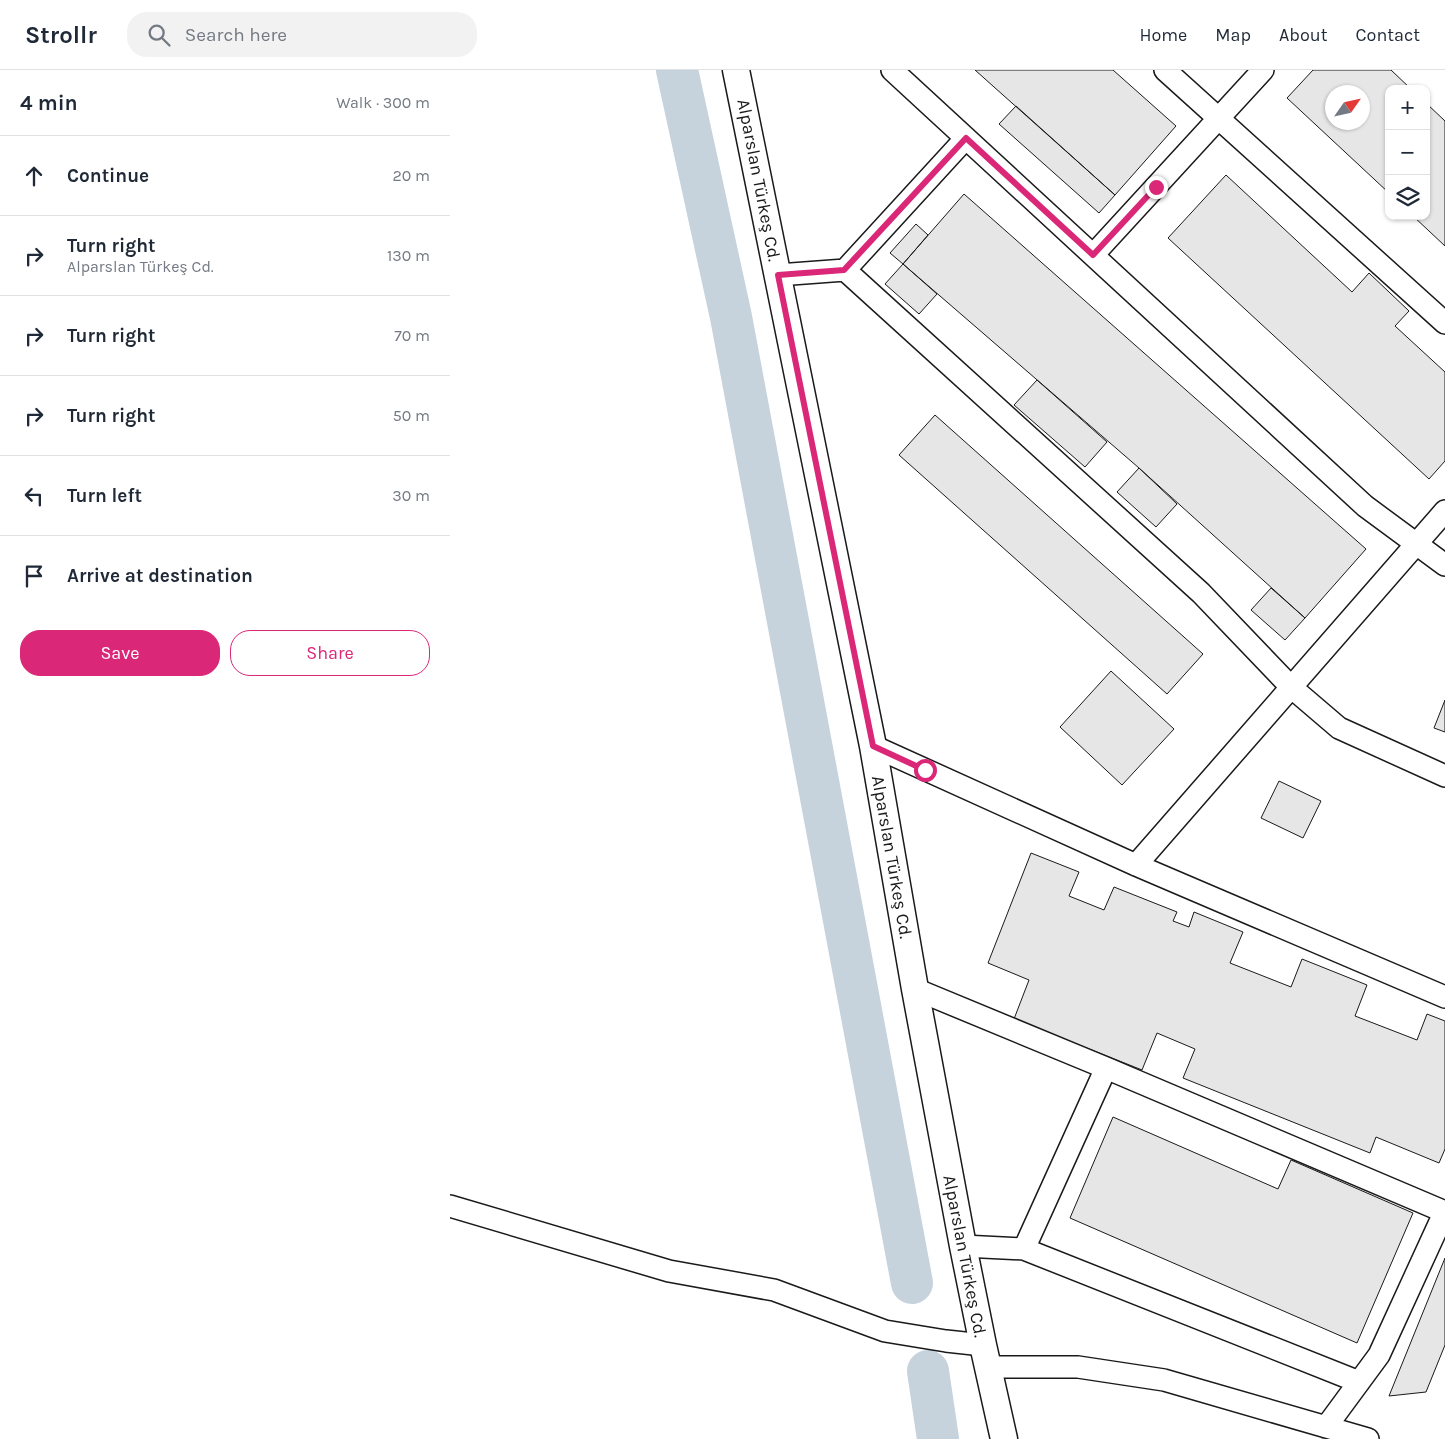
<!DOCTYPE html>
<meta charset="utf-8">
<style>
body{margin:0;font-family:Karla,sans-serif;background:#f2f2f3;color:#1f2937}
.controls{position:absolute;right:15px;top:15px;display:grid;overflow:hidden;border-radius:10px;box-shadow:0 1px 4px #0004}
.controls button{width:45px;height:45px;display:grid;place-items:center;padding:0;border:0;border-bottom:1px solid #e0e1e3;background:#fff;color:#1f2937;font:25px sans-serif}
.compass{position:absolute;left:875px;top:15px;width:45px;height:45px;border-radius:50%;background:#fff;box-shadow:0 1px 4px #0004;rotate:56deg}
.stop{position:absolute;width:15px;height:15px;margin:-11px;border:4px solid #db2777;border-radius:50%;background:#fff}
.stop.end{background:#db2777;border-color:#fff;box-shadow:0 1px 5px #0008}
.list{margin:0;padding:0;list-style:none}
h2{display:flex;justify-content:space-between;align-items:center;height:65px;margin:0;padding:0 20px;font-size:21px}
h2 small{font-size:16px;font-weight:400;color:#747a83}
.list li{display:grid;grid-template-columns:32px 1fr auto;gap:15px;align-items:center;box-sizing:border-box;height:80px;padding:0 20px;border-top:1px solid #e0e1e3}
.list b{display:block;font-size:19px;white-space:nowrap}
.list p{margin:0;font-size:16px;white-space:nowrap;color:#747a83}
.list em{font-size:16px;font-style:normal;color:#747a83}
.actions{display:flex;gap:10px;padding:15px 20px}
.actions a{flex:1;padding:11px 0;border:1px solid #db2777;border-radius:20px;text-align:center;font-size:18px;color:#db2777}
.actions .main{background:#db2777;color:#fff}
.icon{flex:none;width:28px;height:28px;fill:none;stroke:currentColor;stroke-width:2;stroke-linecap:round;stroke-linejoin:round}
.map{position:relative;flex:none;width:995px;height:1369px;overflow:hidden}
header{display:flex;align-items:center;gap:30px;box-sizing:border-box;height:70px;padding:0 25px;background:#fff;border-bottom:1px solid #e0e1e3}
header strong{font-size:24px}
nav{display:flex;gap:28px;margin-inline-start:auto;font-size:18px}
.search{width:350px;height:45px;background:#f2f2f3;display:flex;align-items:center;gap:12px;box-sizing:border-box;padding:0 18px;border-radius:20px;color:#747a83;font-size:19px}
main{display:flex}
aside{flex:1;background:#fff}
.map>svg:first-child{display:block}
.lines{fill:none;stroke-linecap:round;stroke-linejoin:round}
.river{stroke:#c6d2dc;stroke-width:42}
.building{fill:#e6e6e6;stroke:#1a1a1a;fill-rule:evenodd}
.minor-casing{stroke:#1a1a1a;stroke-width:24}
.tertiary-casing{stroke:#1a1a1a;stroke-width:29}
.minor{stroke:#fff;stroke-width:21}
.tertiary{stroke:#fff;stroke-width:26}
.route{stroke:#db2777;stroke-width:6}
.labels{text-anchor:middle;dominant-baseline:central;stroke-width:4;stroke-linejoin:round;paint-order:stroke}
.street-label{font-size:18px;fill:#1a1a1a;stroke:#fff}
</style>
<header>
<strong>Strollr</strong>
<div class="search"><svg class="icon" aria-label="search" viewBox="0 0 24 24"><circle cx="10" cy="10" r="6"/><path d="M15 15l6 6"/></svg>Search here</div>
<nav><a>Home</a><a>Map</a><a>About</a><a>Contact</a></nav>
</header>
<main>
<aside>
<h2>4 min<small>Walk · 300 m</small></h2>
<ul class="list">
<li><svg class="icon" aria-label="ahead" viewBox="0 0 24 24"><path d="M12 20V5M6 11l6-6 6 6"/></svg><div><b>Continue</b></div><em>20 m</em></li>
<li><svg class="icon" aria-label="right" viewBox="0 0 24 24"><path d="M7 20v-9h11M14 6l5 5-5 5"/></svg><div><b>Turn right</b><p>Alparslan Türkeş Cd.</p></div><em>130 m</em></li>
<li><svg class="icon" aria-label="right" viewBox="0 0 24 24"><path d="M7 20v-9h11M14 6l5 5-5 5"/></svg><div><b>Turn right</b></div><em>70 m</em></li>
<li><svg class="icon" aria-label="right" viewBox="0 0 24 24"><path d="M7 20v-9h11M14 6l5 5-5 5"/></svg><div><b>Turn right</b></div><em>50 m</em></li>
<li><svg class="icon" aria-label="left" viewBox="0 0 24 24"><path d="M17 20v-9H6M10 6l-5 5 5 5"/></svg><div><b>Turn left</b></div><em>30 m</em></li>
<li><svg class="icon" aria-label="arrive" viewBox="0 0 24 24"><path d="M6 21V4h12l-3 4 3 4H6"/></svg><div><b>Arrive at destination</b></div></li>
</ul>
<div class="actions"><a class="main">Save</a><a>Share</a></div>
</aside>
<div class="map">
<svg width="995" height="1369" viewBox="0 0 995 1369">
<rect width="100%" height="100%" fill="#fff"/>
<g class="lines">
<!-- river -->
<path class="river" d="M 227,0 L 281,247 L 462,1213
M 478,1301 L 488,1369"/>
</g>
<!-- building -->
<path class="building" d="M 525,0 L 663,0 L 726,56 L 665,125 Z
M 863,0 L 941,0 L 961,19 L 939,19 L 939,123 L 837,28 ZM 882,22 L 912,22 L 912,52 L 882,52 Z
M 976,33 L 995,51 L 995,176 L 963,146 L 976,146 Z
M 566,36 L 665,125 L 649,143 L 549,54 Z
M 776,105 L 902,222 L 919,203 L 959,241 L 945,256 L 995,302 L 995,391 L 979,409 L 718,168 Z
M 514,124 L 916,479 L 855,548 L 689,398 L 453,194 Z
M 466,154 L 478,165 L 453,194 L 440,183 Z
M 453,194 L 487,224 L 469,244 L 435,214 Z
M 587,310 L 657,372 L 635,397 L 564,335 Z
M 485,345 L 753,584 L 717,624 L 449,385 Z
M 689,398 L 727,434 L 706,457 L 667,422 Z
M 821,518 L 855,548 L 835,570 L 801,540 Z
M 661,601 L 724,659 L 672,715 L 610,657 Z
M 995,630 L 995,662 L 984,658 Z
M 829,711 L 871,731 L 853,768 L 811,748 Z
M 581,783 L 629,802 L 619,826 L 654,840 L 664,817 L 727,842 L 723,851 L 739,857 L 744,842 L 793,862 L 780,893 L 841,917 L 852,889 L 917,915 L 905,946 L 967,970 L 977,944 L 995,951 L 995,1079 L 989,1093 L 926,1067 L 920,1083 L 733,1008 L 745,979 L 707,963 L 692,1000 L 564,949 L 579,910 L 538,893 Z
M 663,1047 L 828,1119 L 841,1090 L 963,1143 L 907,1273 L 620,1148 Z
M 995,1188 L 995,1275 L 976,1322 L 939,1326 Z"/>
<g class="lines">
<!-- minor casing -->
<g class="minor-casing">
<path id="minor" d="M 442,0 L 915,436 L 995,495
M 715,0 L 995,253
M 643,185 L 813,0
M 395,200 L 516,68
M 328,205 L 395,200 L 751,523 L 841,617 L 889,658 L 995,706
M 423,676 L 686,795 L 995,927
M 686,795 L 995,441
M 465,919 L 656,998 L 995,1142
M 0,1136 L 219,1201 L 324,1220 L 435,1261 L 496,1271 L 533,1275
M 513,1176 L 574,1179 L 909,1312
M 574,1179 L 656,998
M 538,1297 L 628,1297 L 714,1310 L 918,1369
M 876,1357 L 929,1285 L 995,1141"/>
</g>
<!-- tertiary casing -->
<g class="tertiary-casing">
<path id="tertiary" d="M 286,0 L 423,676 L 465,919 L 513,1176 L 533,1275 L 554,1369"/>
</g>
<!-- minor -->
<use href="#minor" class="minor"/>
<!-- tertiary -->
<use href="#tertiary" class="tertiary"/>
</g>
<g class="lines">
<!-- route -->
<path class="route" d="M 475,700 L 423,676 L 328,205 L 394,200 L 516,68 L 643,185 L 706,117"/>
</g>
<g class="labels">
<!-- street labels -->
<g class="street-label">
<text transform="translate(309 110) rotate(79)">Alparslan Türkeş Cd.</text>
<text transform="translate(442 787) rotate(80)">Alparslan Türkeş Cd.</text>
<text transform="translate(515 1186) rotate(79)">Alparslan Türkeş Cd.</text>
</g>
</g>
</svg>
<div class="controls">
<button>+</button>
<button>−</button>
<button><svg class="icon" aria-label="layers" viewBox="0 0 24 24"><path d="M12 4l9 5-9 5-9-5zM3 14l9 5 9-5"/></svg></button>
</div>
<svg class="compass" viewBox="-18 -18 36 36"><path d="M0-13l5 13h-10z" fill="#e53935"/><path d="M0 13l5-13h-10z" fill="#747a83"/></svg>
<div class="stop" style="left:475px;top:700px"></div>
<div class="stop end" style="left:706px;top:117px"></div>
</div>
</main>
